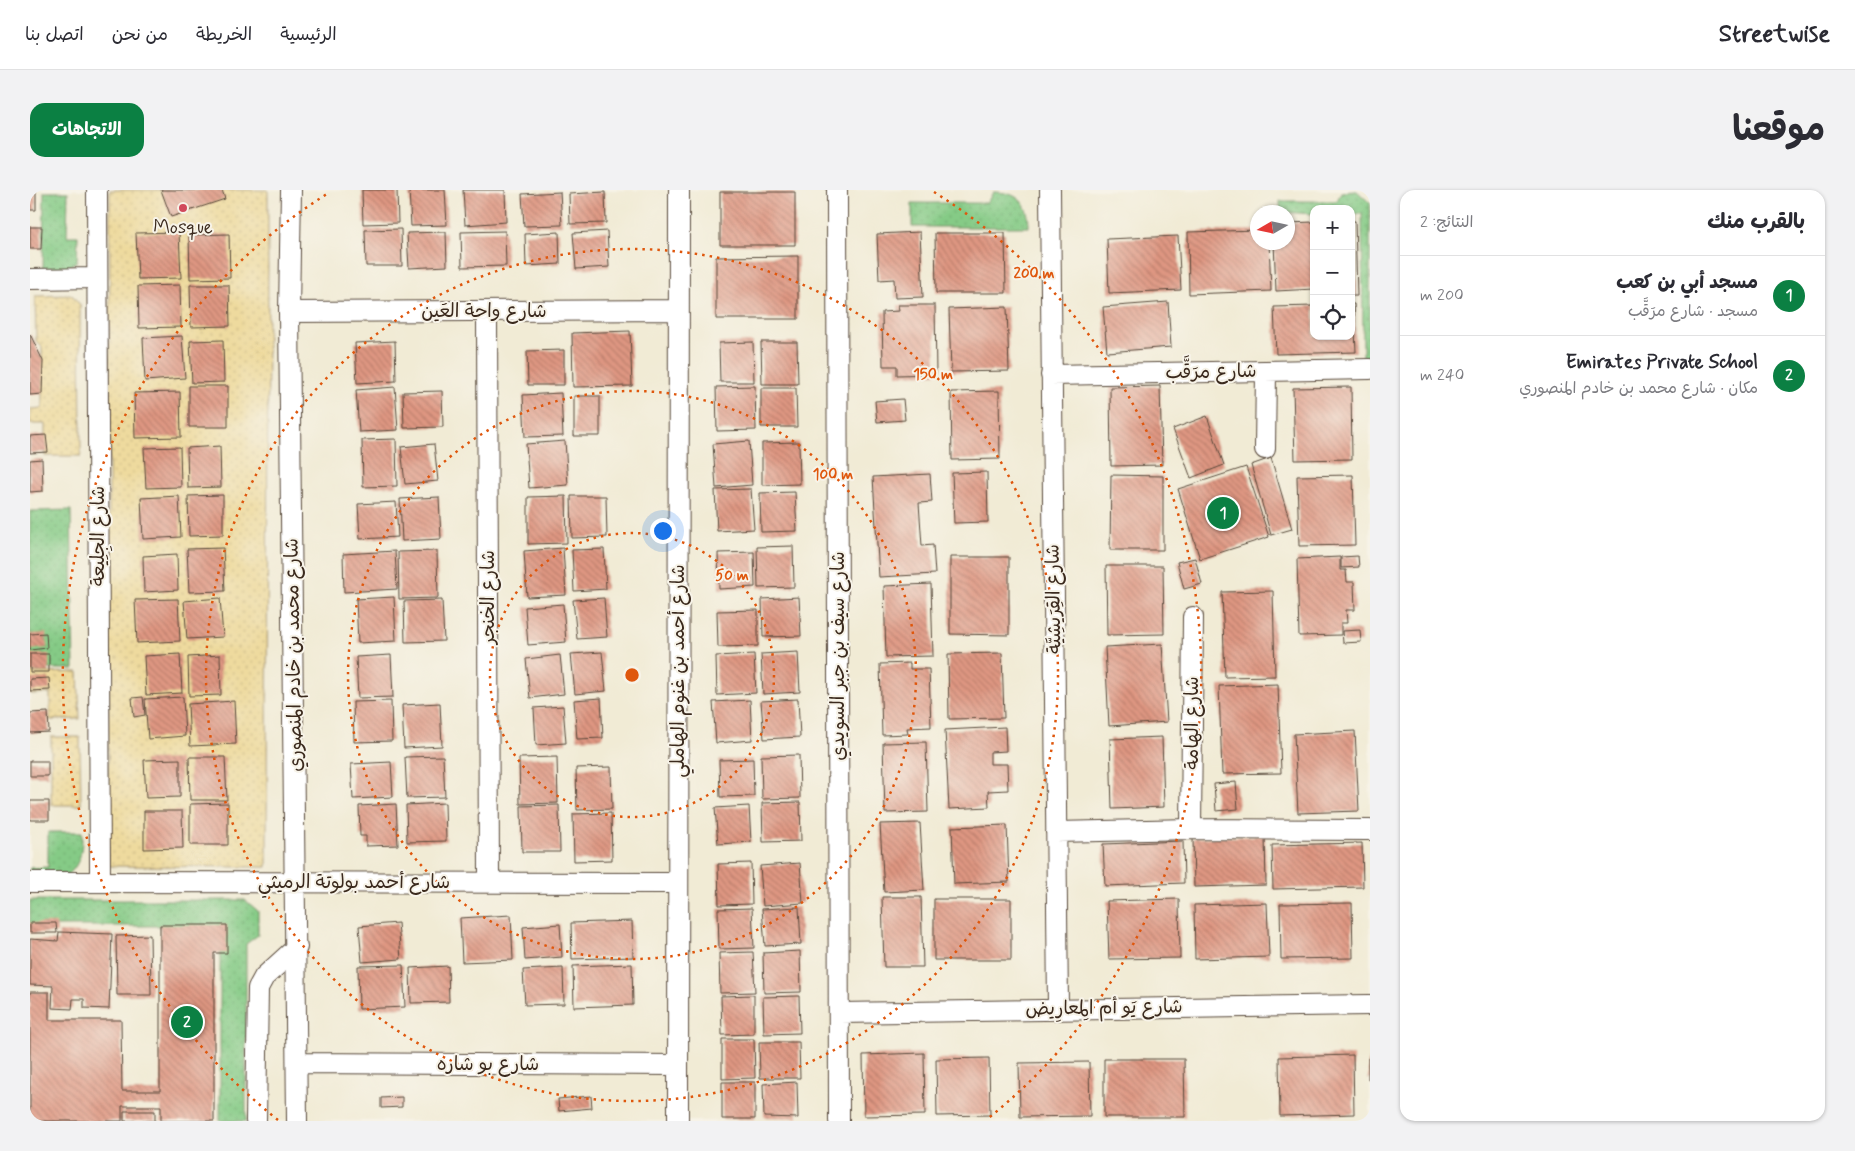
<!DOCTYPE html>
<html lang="ar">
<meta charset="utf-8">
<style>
body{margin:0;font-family:Mynerve,"Playpen Sans Arabic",sans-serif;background:#f2f2f3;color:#2b2b33;direction:rtl}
.controls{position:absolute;right:15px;top:15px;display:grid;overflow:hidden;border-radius:10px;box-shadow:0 1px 4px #0004}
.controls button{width:45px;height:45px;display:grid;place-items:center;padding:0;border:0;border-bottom:1px solid #e1e1e2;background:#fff;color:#2b2b33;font:25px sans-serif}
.compass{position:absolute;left:1220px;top:15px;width:45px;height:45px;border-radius:50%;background:#fff;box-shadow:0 1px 4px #0004;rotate:261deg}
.you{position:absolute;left:632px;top:340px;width:18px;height:18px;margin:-12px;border:4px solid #fff;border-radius:50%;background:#1a73e8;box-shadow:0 0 0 8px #1a73e833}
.badge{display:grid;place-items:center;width:32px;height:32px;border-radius:50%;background:#0b8043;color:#fff;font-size:16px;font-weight:700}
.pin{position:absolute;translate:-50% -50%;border:2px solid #fff;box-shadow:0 1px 5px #0006}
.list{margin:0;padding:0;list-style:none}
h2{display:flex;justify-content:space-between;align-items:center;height:65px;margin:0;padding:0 20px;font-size:21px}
h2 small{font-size:16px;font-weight:400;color:#7c7c81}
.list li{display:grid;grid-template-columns:32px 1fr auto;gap:15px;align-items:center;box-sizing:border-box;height:80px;padding:0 20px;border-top:1px solid #e1e1e2}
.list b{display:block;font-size:19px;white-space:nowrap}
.list p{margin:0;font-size:16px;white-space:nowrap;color:#7c7c81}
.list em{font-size:16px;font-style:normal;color:#7c7c81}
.icon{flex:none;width:28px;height:28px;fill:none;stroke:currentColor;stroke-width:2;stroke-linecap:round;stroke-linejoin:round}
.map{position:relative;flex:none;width:1340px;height:931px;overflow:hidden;direction:ltr;border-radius:15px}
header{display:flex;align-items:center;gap:30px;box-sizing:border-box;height:70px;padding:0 25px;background:#fff;border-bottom:1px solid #e1e1e2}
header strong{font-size:24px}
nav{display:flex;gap:28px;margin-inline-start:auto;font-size:18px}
.intro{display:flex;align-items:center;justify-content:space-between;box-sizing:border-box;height:120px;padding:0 30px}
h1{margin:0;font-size:35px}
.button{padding:12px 22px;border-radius:15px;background:#0b8043;color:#fff;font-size:18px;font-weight:700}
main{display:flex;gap:30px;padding:0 30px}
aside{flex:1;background:#fff;border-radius:15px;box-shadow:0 1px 4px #0004}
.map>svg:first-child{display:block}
.grass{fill:url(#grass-dots);stroke:#607a52}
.sand{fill:url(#sand-dots);stroke:#94825e}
.building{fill:url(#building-back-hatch)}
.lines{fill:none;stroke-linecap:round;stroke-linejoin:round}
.minor-casing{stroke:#564739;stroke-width:22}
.minor{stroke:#fff;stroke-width:20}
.ring{fill:none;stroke:#df570d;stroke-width:2.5;stroke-dasharray:2.5 5}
.poi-dot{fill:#d1495b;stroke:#f7f3e8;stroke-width:2}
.labels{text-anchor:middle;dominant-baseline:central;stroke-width:4;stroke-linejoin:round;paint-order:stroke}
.poi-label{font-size:19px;fill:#3b2a1e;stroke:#f7f3e8}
.street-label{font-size:19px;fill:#3b2a1e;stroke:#f7f3e8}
.centre{fill:#df570d;stroke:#f7f3e8;stroke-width:2.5}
.ring-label{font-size:15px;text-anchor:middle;font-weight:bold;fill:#df570d;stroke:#f7f3e8;stroke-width:4;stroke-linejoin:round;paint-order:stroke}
</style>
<header>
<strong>Streetwise</strong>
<nav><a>الرئيسية</a><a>الخريطة</a><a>من نحن</a><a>اتصل بنا</a></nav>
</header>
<div class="intro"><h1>موقعنا</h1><a class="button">الاتجاهات</a></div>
<main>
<aside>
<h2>بالقرب منك<small>النتائج: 2</small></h2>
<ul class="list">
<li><span class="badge">1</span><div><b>مسجد أبي بن كعب</b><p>مسجد · شارع مرَقَّب</p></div><em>200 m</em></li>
<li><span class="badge">2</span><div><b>Emirates Private School</b><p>مكان · شارع محمد بن خادم المنصوري</p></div><em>240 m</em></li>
</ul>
</aside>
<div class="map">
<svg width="1340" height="931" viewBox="0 0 1340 931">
<defs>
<pattern id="grass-dots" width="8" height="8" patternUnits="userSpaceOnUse" patternTransform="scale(1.25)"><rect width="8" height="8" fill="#85cb86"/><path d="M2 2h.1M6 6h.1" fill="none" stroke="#74ae73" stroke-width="1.8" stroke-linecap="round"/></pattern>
<pattern id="sand-dots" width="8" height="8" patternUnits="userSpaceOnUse" patternTransform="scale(1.25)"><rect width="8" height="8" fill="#eeda9e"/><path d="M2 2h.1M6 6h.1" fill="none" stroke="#cdbb88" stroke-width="1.8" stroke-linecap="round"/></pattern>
<pattern id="building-back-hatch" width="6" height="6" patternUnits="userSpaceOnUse" patternTransform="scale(1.25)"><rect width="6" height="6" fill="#df9782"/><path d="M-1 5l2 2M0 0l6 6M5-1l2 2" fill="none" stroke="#b67b6a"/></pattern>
</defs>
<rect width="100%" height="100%" fill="#f7f3e8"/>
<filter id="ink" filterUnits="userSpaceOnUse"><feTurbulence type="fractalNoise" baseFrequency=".02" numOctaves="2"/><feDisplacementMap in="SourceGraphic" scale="10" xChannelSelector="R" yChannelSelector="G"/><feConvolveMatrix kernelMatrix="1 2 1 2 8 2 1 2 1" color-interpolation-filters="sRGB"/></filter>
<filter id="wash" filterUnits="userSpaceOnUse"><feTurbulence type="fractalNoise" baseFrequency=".0096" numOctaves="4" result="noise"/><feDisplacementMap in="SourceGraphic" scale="20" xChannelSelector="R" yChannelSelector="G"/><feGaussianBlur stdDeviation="1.12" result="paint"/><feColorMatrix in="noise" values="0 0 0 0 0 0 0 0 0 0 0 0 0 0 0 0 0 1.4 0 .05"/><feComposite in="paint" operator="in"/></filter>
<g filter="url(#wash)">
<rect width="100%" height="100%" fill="#f1ebd5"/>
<!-- grass -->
<path class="grass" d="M 1327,1 L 1340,13 L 1340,171 L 1333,171 L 1332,24 L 1321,24 L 1321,19 L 1284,19 L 1284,24 L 1250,22 L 1250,11 L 1307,11 L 1311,2 Z
M 14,2 L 38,2 L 37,46 L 48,46 L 47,71 L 35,80 L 13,80 Z
M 963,2 C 987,2 999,12 999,37 L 882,37 L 882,13 L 957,13 Z
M 41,320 L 44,479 L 0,479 L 0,321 Z
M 18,642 L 52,642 C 52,659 52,672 38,685 L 0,685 L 0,678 L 18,677 Z
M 0,710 L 215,710 L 228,721 L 228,745 L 216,754 L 216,931 L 190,931 L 190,736 L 0,736 Z"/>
<!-- sand -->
<path class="sand" d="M 80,0 L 238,0 L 237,677 L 78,676 Z
M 42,105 L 50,115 L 51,266 L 15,266 L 15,234 L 0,234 L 0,219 L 12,218 L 12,157 L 6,151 L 5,106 Z
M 48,482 L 50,529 L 20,530 L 20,503 L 0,504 L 0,483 Z
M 21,547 L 50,547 L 51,615 L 21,615 Z"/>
<g id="blocks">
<!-- building -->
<path class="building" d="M 0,0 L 6,0 L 6,20 L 0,20 Z
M 131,0 L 192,0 L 195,9 L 141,27 Z
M 332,0 L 367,0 L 368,33 L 333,34 Z
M 379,0 L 415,0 L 417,35 L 381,36 Z
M 433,0 L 475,0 L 476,32 L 435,35 Z
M 530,2 L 532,35 L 494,36 L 492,4 Z
M 575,2 L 576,33 L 540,34 L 539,4 Z
M 690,2 L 765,2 L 765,55 L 690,55 Z
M 1321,31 L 1325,31 L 1327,106 L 1321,106 Z
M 1284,32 L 1284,99 L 1246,101 L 1244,52 L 1258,52 L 1258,33 Z
M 0,37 L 12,37 L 11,59 L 0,59 Z
M 371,39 L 372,76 L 336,76 L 335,40 Z
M 1228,40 L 1228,52 L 1239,52 L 1241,101 L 1159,104 L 1158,42 Z
M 475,41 L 476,76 L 432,77 L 431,42 Z
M 577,41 L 579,77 L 546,79 L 543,43 Z
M 149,42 L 151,88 L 108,89 L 106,43 Z
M 416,42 L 417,76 L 379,78 L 377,43 Z
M 529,42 L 530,74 L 496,76 L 495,44 Z
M 890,42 L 893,107 L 865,108 L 864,89 L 849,90 L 847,44 Z
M 905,43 L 975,43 L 976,103 L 906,103 Z
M 199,44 L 200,88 L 160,89 L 159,45 Z
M 1148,46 L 1151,100 L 1079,103 L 1077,49 Z
M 768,66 L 768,129 L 686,129 L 686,67 Z
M 150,95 L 151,137 L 109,138 L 108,96 Z
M 160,95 L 199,95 L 200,136 L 161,137 Z
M 1138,112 L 1141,157 L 1077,162 L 1073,117 Z
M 1321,114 L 1324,114 L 1326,162 L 1246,164 L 1244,117 L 1284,116 L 1284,146 L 1321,146 Z
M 868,115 L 905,115 L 906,184 L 867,185 L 867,176 L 853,176 L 852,122 L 869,121 Z
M 977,117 L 979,181 L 921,182 L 919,119 Z
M 600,141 L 602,196 L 543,197 L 542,143 Z
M 0,144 L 13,171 L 12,204 L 0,205 Z
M 152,146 L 155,188 L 115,191 L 113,148 Z
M 193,150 L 194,192 L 162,193 L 160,151 Z
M 365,151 L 366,191 L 327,193 L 325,153 Z
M 723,152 L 724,192 L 690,192 L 689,153 Z
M 731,152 L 767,152 L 768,194 L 732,194 Z
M 534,160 L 534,195 L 498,195 L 497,161 Z
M 159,196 L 198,196 L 198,237 L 159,237 Z
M 725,196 L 726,240 L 687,241 L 686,197 Z
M 1130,196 L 1132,275 L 1081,276 L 1080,197 Z
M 365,197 L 368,240 L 329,242 L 326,200 Z
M 1321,197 L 1322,269 L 1265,270 L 1263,198 Z
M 731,198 L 766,198 L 767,237 L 731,237 Z
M 412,201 L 413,237 L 374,238 L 373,202 Z
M 969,201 L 970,269 L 922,270 L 921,202 Z
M 150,202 L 151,247 L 105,248 L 104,203 Z
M 531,203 L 533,246 L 495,247 L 493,205 Z
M 544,206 L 570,206 L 570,246 L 544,246 Z
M 873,209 L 875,230 L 847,232 L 845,211 Z
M 1177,226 L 1194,275 L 1161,288 L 1143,239 Z
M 16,245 L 18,262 L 0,263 L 0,246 Z
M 366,249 L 367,296 L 333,297 L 332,250 Z
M 535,251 L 538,295 L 499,298 L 496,254 Z
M 719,251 L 722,295 L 686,298 L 683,254 Z
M 769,252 L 770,294 L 732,295 L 732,253 Z
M 404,254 L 408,291 L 375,294 L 371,257 Z
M 190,256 L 191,297 L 158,298 L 157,258 Z
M 150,257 L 151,297 L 116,298 L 114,258 Z
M 1241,268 L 1262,339 L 1241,345 L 1221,275 Z
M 12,269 L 13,301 L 0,302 L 0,270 Z
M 1216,277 L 1239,347 L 1170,369 L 1148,299 Z
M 957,282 L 958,332 L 924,333 L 922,283 Z
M 900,284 L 902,312 L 889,313 L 892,356 L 903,355 L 905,384 L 849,387 L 843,287 Z
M 1081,285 L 1133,286 L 1133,360 L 1080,360 Z
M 1323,285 L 1325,355 L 1269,356 L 1267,286 Z
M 721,299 L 724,339 L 687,341 L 685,300 Z
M 765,302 L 767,341 L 731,342 L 730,303 Z
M 193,305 L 193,345 L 159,346 L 158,306 Z
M 149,306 L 151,347 L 113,349 L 111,308 Z
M 536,306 L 537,353 L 498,354 L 498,307 Z
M 541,306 L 576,306 L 577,347 L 542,348 Z
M 409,307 L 411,349 L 372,351 L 370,309 Z
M 366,312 L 368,347 L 330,349 L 328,314 Z
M 763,356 L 764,397 L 728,398 L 727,357 Z
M 193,358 L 195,401 L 159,402 L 157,359 Z
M 533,358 L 536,405 L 497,407 L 494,361 Z
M 574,359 L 576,399 L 544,401 L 542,360 Z
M 365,361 L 367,399 L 314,402 L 313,364 Z
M 407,361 L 408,408 L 369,409 L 368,362 Z
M 724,362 L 725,397 L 689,399 L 688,363 Z
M 147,364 L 148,400 L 114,402 L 113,366 Z
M 1328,366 L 1329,377 L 1311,378 L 1311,367 Z
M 920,367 L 979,367 L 979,445 L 920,444 Z
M 1310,367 L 1310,380 L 1316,380 L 1317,392 L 1324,392 L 1325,420 L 1316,420 L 1317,433 L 1311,433 L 1311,445 L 1269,446 L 1267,369 Z
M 1165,368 L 1172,394 L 1154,399 L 1147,372 Z
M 1076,376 L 1133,376 L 1134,444 L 1077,445 Z
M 901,394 L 903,466 L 856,467 L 854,396 Z
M 1243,401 L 1245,486 L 1195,487 L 1192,402 Z
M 364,407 L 366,451 L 328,453 L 326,409 Z
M 769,407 L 771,446 L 733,447 L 732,409 Z
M 190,408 L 193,447 L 157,449 L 154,411 Z
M 574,408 L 577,447 L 547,449 L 543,410 Z
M 148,409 L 150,451 L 107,453 L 105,410 Z
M 412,410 L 414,451 L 375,452 L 374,411 Z
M 533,414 L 536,452 L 498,455 L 495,417 Z
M 728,420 L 728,456 L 688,457 L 687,421 Z
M 1330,440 L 1331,452 L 1313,453 L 1312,441 Z
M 16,443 L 17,458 L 0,460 L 0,444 Z
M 1132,454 L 1137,532 L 1079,536 L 1075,457 Z
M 572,462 L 576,501 L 545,504 L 541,464 Z
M 768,462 L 770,502 L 733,504 L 731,464 Z
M 972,463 L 974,528 L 919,529 L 918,464 Z
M 0,464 L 19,464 L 19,482 L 0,482 Z
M 150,464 L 152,503 L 116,505 L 114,466 Z
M 724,464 L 726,503 L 687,505 L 686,466 Z
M 190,465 L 191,505 L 159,506 L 158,467 Z
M 361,465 L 363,507 L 328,508 L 326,467 Z
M 530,465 L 534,504 L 500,508 L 496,469 Z
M 880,473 L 880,479 L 899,479 L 901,537 L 877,538 L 878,544 L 852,545 L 850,474 Z
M 19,488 L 20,500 L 0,501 L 0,489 Z
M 1248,494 L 1251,583 L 1192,584 L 1189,496 Z
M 113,507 L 115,525 L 104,527 L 102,508 Z
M 153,507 L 155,546 L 118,549 L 115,509 Z
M 571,508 L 573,548 L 547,549 L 544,510 Z
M 768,509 L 770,547 L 734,549 L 731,511 Z
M 720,510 L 722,550 L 686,553 L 683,512 Z
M 204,511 L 206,554 L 160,556 L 158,514 Z
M 361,511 L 362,551 L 324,552 L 323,512 Z
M 410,513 L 412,556 L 374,558 L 372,515 Z
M 533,516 L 536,553 L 506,555 L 504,518 Z
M 18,522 L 19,542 L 0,543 L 0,523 Z
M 975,537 L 976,561 L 960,562 L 960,574 L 977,574 L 978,600 L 958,601 L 959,617 L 919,619 L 915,540 Z
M 1325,541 L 1329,621 L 1268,623 L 1264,544 Z
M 1132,547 L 1134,617 L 1082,619 L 1080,549 Z
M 896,552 L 898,622 L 855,623 L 853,553 Z
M 769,565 L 770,608 L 732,609 L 731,566 Z
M 413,566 L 415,607 L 377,608 L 375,567 Z
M 159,567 L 195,567 L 197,610 L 160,610 Z
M 527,567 L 528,613 L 490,614 L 489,568 Z
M 150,569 L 150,607 L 116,608 L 114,570 Z
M 723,569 L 724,606 L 690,607 L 689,570 Z
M 0,571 L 18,571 L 18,586 L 0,586 Z
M 361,572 L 363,607 L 323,609 L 321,574 Z
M 581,577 L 582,619 L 547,620 L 546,578 Z
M 1206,592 L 1208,619 L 1186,621 L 1184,594 Z
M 0,611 L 19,611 L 19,630 L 0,630 Z
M 770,612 L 771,651 L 733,652 L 732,613 Z
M 198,613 L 198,655 L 160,655 L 160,614 Z
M 415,613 L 416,651 L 377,652 L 376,615 Z
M 366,614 L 368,655 L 336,656 L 336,646 L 330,646 L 329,616 Z
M 529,615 L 530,662 L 492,662 L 491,616 Z
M 719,616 L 721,652 L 688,654 L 685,618 Z
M 114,621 L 152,621 L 153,658 L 114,659 Z
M 581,623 L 582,670 L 544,671 L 543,624 Z
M 890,633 L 894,700 L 854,702 L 850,634 Z
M 977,635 L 979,692 L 924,694 L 922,637 Z
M 1235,646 L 1236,695 L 1164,697 L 1163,648 Z
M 1153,651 L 1154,693 L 1075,696 L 1073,654 Z
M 1332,653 L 1333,697 L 1243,699 L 1242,655 Z
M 721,673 L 722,714 L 689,715 L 688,674 Z
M 770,673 L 773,713 L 733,716 L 730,676 Z
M 852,707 L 891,707 L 893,777 L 854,777 Z
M 904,709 L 981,709 L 981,770 L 904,770 Z
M 1149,709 L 1150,768 L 1079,769 L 1077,711 Z
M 1237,713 L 1239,767 L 1165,769 L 1164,715 Z
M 1322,713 L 1323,768 L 1251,769 L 1250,714 Z
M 769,717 L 771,754 L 735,756 L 732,719 Z
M 722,718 L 724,758 L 689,759 L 688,719 Z
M 481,725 L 483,770 L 432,772 L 430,728 Z
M 602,731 L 603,767 L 542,769 L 541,733 Z
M 0,733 L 26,733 L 27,743 L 0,743 Z
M 368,733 L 371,769 L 332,772 L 329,736 Z
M 530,734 L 532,767 L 495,770 L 493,737 Z
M 130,735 L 197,735 L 197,763 L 184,763 L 184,931 L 131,931 L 131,916 L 92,916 L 92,931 L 0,931 L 0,802 L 19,802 L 19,830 L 91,830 L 92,901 L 130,901 Z
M 29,742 L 82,744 L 79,819 L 54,818 L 54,809 L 43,809 L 42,819 L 22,818 L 23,796 L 0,795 L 0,749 L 28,751 Z
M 120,745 L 121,805 L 87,805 L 86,746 Z
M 770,761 L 771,802 L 734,803 L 733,763 Z
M 723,762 L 725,802 L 690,803 L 689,763 Z
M 602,774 L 603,815 L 544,817 L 543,776 Z
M 373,775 L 375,817 L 329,819 L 328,776 Z
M 418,776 L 419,812 L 381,813 L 380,778 Z
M 533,778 L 534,814 L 495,815 L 493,780 Z
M 724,805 L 724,844 L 692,845 L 691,806 Z
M 769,806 L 770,843 L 734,844 L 733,807 Z
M 692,849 L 724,849 L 725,888 L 692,889 Z
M 729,852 L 769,852 L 770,888 L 730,888 Z
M 894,863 L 895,925 L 834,926 L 833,865 Z
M 1323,865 L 1324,924 L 1250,926 L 1249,867 Z
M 959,868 L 960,925 L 907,926 L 906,869 Z
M 1338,868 L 1340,868 L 1340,889 L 1338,889 Z
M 1074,869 L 1154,869 L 1155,927 L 1074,927 Z
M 1059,872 L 1060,926 L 990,927 L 989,873 Z
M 692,892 L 725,892 L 725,929 L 692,929 Z
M 767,892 L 768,928 L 734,927 L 733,894 Z
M 561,906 L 562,918 L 529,921 L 528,909 Z
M 372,907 L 372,917 L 351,918 L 351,908 Z
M 94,921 L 125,921 L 125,931 L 94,931 Z"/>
</g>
</g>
<g filter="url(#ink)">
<use href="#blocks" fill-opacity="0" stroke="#564739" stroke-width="1"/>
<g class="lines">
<!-- minor casing -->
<g class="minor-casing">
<path id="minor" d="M 67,0 L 70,692
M 261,0 L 259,122 L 267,931
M 807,0 L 809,931
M 1020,0 L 1028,819
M 0,89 L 67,88
M 457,121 L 459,692
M 259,122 L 648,120
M 1021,185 L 1340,179
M 1235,259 L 1236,181
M 1161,639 L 1163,427
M 1026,642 L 1161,639 L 1340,640
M 0,692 L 648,693
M 809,823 L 1340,815
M 268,873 L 648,875
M 226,931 L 228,798 L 234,787 L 267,757
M 648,931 L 649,0"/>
</g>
<!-- minor -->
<use href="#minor" class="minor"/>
</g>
</g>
<!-- distance rings -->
<g class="ring">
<circle cx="602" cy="485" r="142"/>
<circle cx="602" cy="485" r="284"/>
<circle cx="602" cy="485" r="426"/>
<path d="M248 930A569 569 0 0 1 300 2M904 2A569 569 0 0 1 956 930"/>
</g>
<!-- markers -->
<circle class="poi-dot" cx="153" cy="18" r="5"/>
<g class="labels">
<!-- poi labels -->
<g class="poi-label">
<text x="153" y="37">Mosque</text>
</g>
<!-- street labels -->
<g class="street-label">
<text x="454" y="121">شارع واحة العَين</text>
<text transform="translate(1181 182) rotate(-1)">شارع مرَقَّب</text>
<text transform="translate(68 346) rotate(-90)">شارع الجِلِيعة</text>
<text transform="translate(458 407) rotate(-90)">شارع الخنجر</text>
<text transform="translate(1024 409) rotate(-91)">شارع القِرَيشِيَّة</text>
<text transform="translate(264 465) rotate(-91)">شارع محمد بن خادم المنصوري</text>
<text transform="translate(808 466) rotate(-90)">شارع سيف بن جبر السويدي</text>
<text transform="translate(648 481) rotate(-90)">شارع أحمد بن غنوم الهاملي</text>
<text transform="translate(1162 533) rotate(-90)">شارع الهامة</text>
<text x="324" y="692">شارع أحمد بولوتة الرميثي</text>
<text transform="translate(1074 818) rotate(-1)">شارع يَو أم المِعارِيض</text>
<text x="458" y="874">شارع بو شاره</text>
</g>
</g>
<circle cx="602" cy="485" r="8" class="centre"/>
<g class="ring-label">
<text x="1004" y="88">200 m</text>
<text x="903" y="189">150 m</text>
<text x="803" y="289">100 m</text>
<text x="702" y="390">50 m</text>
</g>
</svg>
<div class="controls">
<button>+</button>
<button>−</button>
<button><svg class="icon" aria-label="locate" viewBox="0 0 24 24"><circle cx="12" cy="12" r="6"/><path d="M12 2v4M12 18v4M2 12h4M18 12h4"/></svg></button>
</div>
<svg class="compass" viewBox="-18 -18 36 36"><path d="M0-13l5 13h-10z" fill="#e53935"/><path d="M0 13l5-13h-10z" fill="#7c7c81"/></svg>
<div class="you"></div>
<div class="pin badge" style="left:1193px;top:323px">1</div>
<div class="pin badge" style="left:157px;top:832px">2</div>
</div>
</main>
